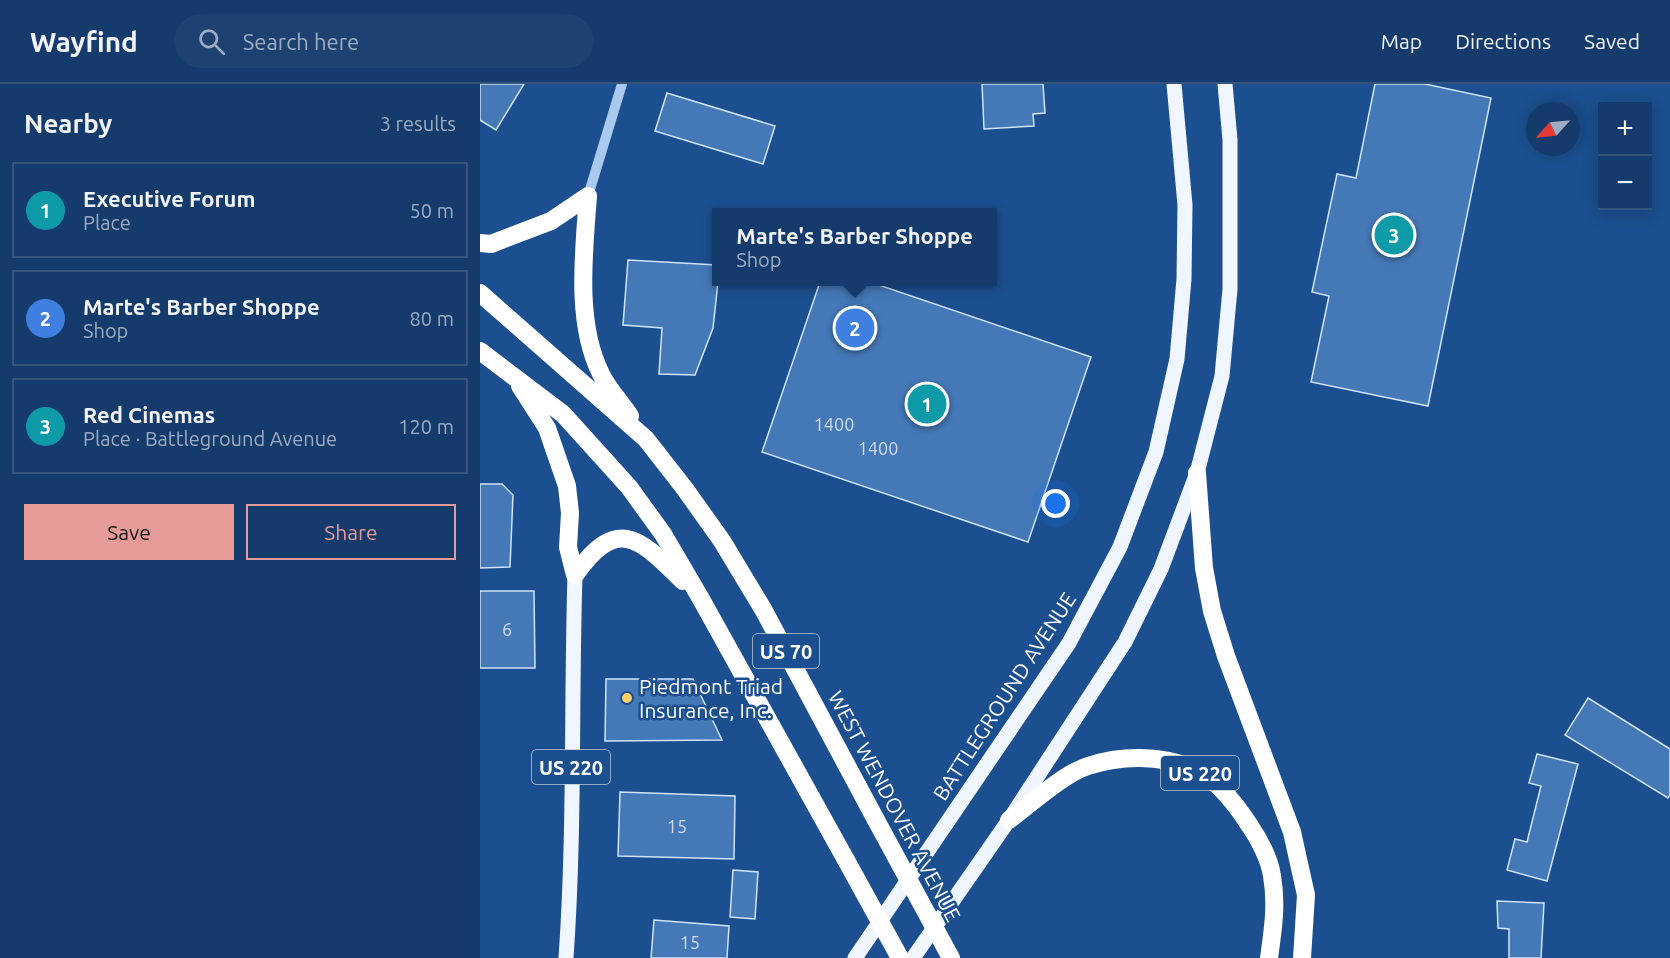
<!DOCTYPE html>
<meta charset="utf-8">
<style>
body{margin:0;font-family:Ubuntu,sans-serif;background:#1d4271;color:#f1f3f6}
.controls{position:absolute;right:18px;top:18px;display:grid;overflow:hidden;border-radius:0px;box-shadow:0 3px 15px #0003}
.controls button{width:54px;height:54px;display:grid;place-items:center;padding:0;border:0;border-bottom:2px solid #33557e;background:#143b6b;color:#f1f3f6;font:30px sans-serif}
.compass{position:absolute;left:1046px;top:18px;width:54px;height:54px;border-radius:50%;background:#143b6b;box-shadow:0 3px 15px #0003;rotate:243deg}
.you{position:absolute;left:576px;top:420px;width:21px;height:21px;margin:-15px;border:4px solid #fff;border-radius:50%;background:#1a73e8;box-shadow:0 0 0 9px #1a73e833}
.badge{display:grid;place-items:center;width:39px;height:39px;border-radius:50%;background:#e69b98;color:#fff;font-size:20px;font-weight:700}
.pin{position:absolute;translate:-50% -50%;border:3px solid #fff;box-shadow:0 2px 6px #0006}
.popup{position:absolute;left:232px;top:124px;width:285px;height:78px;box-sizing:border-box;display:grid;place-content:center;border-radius:0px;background:#143b6b;filter:drop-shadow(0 2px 4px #0005);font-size:20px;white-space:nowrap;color:#9dadc1}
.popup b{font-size:22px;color:#f1f3f6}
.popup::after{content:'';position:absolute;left:50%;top:100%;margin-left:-12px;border:12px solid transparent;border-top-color:#143b6b}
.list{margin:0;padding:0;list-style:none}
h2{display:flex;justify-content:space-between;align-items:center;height:78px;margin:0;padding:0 24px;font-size:26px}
h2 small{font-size:20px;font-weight:400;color:#9dadc1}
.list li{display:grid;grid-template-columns:39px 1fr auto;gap:18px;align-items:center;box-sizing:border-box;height:96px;margin:0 12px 12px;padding:0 12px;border:2px solid #33557e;border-radius:0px}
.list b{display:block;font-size:22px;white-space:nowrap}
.list p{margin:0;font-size:20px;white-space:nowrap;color:#9dadc1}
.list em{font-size:20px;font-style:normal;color:#9dadc1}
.actions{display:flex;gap:12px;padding:18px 24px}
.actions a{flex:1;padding:14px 0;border:2px solid #e69b98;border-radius:0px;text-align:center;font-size:21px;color:#e69b98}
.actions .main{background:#e69b98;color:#111}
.icon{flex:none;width:33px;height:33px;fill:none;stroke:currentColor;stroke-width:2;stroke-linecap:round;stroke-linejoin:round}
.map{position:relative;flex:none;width:1190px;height:874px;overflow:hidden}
header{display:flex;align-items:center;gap:36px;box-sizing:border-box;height:84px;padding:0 30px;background:#143b6b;border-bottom:2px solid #33557e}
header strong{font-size:28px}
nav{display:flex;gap:33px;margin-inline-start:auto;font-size:21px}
.search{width:420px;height:54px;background:#1d4271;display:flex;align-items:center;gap:15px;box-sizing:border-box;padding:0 21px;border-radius:33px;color:#9dadc1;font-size:22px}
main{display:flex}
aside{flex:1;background:#143b6b}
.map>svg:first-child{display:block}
.building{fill:#4478b7;stroke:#cfe3fa;stroke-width:1.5}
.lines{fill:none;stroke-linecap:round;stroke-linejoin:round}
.minor{stroke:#a9c9ee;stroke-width:10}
.major{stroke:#f0f6ff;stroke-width:15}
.highway{stroke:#fff;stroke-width:18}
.highway-bridge{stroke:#fff;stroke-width:18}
.poi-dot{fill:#ffd166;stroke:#1b4f8f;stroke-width:2}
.labels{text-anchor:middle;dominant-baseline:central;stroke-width:5;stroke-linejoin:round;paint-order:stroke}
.number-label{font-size:18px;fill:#d0dded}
.shield{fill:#1b4f8f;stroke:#bbcadd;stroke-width:1.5}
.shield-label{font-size:20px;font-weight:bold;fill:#fff}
.poi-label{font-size:21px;fill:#fff;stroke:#1b4f8f;text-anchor:start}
.street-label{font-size:21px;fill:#fff;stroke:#1b4f8f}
</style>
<header>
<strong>Wayfind</strong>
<div class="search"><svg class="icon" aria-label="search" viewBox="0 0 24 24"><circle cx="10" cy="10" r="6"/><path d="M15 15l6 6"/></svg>Search here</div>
<nav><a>Map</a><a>Directions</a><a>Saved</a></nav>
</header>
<main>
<aside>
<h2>Nearby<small>3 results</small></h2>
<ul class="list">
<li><span class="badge" style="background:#0f9aa8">1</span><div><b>Executive Forum</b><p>Place</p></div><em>50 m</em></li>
<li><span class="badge" style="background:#3f7fe0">2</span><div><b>Marte's Barber Shoppe</b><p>Shop</p></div><em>80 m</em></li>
<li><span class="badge" style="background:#0f9aa8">3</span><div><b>Red Cinemas</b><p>Place · Battleground Avenue</p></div><em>120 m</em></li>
</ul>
<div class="actions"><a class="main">Save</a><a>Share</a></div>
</aside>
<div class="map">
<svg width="1190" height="874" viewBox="0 0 1190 874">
<rect width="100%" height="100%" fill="#1b4f8f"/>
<!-- building -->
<path class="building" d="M 0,0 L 44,0 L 16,46 L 0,36 Z
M 502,0 L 563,0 L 565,29 L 553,30 L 554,42 L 504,45 Z
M 895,0 L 945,0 L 1011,14 L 948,322 L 831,298 L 849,212 L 832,208 L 857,90 L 876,94 Z
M 187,9 L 295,42 L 283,80 L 175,47 Z
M 148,176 L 237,181 L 238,198 L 233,244 L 215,291 L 179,290 L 182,244 L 143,241 Z
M 340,198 L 390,198 L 611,273 L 548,458 L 282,368 Z
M 0,400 L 22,400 L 33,411 L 30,483 L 0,484 Z
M 0,507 L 54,507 L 55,584 L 0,584 Z
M 126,595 L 213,595 L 242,656 L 125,657 Z
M 1108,614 L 1190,665 L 1190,711 L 1188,714 L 1085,651 Z
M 1057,670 L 1098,680 L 1067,797 L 1027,786 L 1035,755 L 1047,758 L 1061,702 L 1049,699 Z
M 140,708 L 255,712 L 254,775 L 138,772 Z
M 253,786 L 278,788 L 275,835 L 250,833 Z
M 1017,817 L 1064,819 L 1061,874 L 1029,874 L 1029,845 L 1018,844 Z
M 174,836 L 249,842 L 247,874 L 171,874 Z"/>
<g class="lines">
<!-- minor -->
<path class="minor" d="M 108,112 L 142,0"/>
<!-- major -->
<path class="major" d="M 86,874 C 95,747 91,619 95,491
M 375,874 L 589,559 L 640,463 L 676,368 L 697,275 L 704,195 L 705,121 L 694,0
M 433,874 L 529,736 L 645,558 L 681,485 L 717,389 L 742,292 L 750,205 L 750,56 L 745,0"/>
<!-- highway -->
<path class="highway" d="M 108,112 C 104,167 95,239 121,290 C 128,305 141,318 150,332
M 0,159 L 11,160 L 71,137 L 108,112
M 0,209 L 166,355 L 205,405 L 242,457 L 283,525 L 396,736
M 0,267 L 83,330 L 149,403 L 183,450 L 221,515 L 366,776
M 40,302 L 67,344 L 87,402 L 90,429 L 88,463 L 95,491
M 717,389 L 724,484 L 732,527 L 746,572 L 812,748 L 826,811 L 822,874
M 95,491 C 138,430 160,455 203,497
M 529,736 C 551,720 583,690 608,682 C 641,671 680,671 712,684 C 735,693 757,722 770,742 C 779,755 790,776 792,792 C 797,820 793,846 789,874"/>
<!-- highway-bridge -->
<path class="highway-bridge" d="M 396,736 L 471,874
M 366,776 L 420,874"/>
</g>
<!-- markers -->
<circle class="poi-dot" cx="147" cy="614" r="6"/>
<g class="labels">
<!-- number labels -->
<g class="number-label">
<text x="354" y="340">1400</text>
<text x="398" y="364">1400</text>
<text x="27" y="545">6</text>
<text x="197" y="742">15</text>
<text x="210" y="858">15</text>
</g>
<!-- shield labels -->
<g class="shield">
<rect x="273" y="550" width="66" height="34" rx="4.5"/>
<rect x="52" y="666" width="78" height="34" rx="4.5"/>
<rect x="681" y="672" width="78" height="34" rx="4.5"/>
</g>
<g class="shield-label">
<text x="306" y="567">US 70</text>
<text x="91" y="683">US 220</text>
<text x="720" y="689">US 220</text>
</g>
<!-- poi labels -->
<g class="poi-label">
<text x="159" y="602">Piedmont Triad<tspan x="159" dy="24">Insurance, Inc.</tspan></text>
</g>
<!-- street labels -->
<g class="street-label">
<text transform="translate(524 612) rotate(-57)">BATTLEGROUND AVENUE</text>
<text transform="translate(415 722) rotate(62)">WEST WENDOVER AVENUE</text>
</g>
</g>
</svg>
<div class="controls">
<button>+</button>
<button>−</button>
</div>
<svg class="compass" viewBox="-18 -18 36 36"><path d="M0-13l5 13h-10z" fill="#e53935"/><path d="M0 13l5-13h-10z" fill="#9dadc1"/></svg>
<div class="you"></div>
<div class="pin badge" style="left:447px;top:320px;background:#0f9aa8">1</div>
<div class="pin badge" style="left:375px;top:244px;background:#3f7fe0">2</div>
<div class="popup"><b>Marte's Barber Shoppe</b>Shop</div>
<div class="pin badge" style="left:914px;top:151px;background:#0f9aa8">3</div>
</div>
</main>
